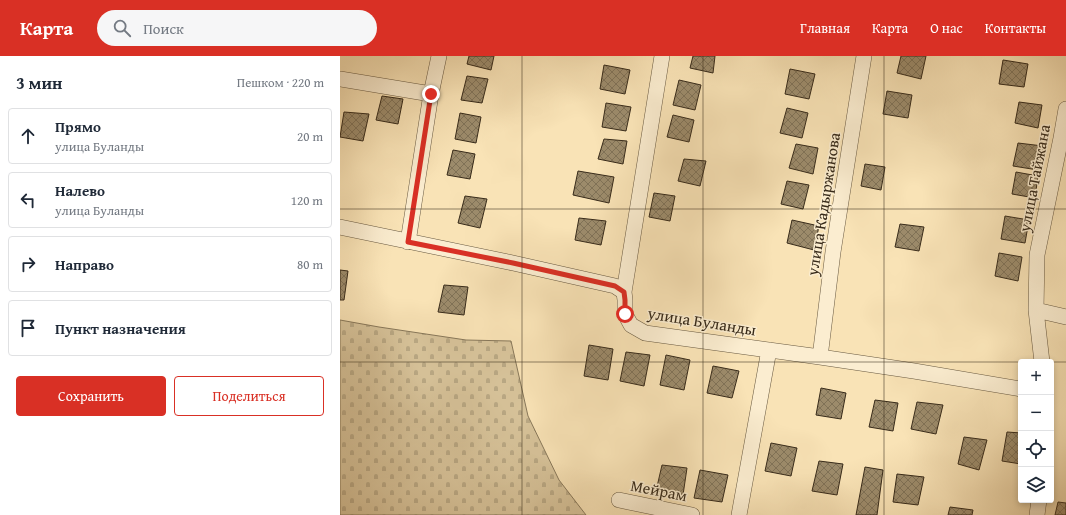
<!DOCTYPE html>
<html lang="ru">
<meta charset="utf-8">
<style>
body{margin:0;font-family:"Gentium Book Plus",serif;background:#f6f6f7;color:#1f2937}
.controls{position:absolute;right:12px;bottom:12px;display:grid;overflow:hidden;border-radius:4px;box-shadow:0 2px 6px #0003}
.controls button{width:36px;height:36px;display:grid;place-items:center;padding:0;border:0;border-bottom:1px solid #e0e1e3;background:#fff;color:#1f2937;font:20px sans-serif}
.stop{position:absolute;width:12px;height:12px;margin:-9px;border:3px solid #d93025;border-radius:50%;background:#fff}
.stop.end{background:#d93025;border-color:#fff;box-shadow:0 1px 4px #0008}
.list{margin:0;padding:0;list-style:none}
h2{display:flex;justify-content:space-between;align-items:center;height:52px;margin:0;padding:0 16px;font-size:17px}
h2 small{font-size:13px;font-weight:400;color:#747a83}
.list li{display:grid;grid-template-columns:26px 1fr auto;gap:12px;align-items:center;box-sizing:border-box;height:56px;margin:0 8px 8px;padding:0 8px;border:1px solid #e0e1e3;border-radius:4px}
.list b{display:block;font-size:15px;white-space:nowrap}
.list p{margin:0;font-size:13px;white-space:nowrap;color:#747a83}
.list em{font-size:13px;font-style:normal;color:#747a83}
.actions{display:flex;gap:8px;padding:12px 16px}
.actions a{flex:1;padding:9px 0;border:1px solid #d93025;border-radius:4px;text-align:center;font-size:14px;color:#d93025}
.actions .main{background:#d93025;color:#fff}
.icon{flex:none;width:22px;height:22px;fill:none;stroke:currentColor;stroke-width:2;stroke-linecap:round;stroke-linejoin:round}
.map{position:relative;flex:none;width:726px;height:459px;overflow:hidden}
header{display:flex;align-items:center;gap:24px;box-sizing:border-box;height:56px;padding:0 20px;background:#d93025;color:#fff}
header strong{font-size:19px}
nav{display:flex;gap:22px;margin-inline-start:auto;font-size:14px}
.search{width:280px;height:36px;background:#f6f6f7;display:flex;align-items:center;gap:10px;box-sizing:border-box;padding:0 14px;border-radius:22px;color:#747a83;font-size:15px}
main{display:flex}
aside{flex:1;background:#fff}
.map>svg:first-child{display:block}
.cemetery{fill:url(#cemetery-stones);stroke:#88785a}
.building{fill:url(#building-cross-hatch);stroke:#382b1a}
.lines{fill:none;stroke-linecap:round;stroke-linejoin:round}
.minor-casing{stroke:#685941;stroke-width:16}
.minor{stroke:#fbedd0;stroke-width:15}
.route{stroke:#d93025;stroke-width:5}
.grid{fill:none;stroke:#382b1a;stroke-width:1;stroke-opacity:0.55}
.labels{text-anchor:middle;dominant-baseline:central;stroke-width:3;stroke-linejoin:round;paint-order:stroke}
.street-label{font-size:16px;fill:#382b1a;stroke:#fbedd0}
</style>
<header>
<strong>Карта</strong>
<div class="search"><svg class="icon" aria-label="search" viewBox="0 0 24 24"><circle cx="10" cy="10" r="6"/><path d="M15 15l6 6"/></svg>Поиск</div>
<nav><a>Главная</a><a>Карта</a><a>О нас</a><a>Контакты</a></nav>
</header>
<main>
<aside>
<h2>3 мин<small>Пешком · 220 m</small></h2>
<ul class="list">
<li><svg class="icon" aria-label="ahead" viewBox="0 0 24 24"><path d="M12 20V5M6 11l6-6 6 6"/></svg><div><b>Прямо</b><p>улица Буланды</p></div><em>20 m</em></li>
<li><svg class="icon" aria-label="left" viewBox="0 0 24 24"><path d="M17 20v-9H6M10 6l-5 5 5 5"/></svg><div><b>Налево</b><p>улица Буланды</p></div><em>120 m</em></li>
<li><svg class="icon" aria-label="right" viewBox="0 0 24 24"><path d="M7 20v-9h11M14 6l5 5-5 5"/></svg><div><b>Направо</b></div><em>80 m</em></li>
<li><svg class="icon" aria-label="arrive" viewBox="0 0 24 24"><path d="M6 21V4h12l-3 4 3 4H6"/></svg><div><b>Пункт назначения</b></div></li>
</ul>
<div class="actions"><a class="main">Сохранить</a><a>Поделиться</a></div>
</aside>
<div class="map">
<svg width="726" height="459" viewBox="0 0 726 459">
<defs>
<pattern id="cemetery-stones" width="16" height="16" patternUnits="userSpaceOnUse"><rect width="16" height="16" fill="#d8c49b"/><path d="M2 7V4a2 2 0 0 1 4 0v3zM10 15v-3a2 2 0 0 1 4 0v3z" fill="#baa985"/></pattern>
<pattern id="building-cross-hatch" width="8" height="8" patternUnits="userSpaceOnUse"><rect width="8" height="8" fill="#9c8b6b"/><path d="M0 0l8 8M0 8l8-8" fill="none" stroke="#807257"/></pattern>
</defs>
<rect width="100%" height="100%" fill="#f9e3b6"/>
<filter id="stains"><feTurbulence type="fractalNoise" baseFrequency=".005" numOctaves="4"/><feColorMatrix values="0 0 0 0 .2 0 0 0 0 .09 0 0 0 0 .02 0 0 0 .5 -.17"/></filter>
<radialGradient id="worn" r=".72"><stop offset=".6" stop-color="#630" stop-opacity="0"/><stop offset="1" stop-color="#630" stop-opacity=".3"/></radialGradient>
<!-- cemetery -->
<path class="cemetery" d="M 0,264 L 39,271 L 126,284 L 171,285 L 188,360 L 219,424 L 246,459 L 0,459 Z"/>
<!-- building -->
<path class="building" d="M 129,0 L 154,0 L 151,14 L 127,8 Z
M 353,0 L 375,0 L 373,17 L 350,12 Z
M 561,0 L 586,0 L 581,23 L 557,17 Z
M 663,4 L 688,8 L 684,31 L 659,28 Z
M 264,9 L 290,14 L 285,38 L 260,33 Z
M 450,13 L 475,18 L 469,43 L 445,38 Z
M 127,20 L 148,23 L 142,47 L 121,44 Z
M 339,24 L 361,29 L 355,54 L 333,49 Z
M 547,35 L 572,39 L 568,62 L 543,58 Z
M 42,40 L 63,43 L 58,68 L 36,64 Z
M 679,46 L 702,49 L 698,72 L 675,67 Z
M 266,47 L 291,51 L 286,75 L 262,71 Z
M 447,52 L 468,57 L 462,82 L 440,77 Z
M 4,56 L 29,58 L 23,85 L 0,81 Z
M 120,57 L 141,61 L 136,87 L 115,83 Z
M 333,59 L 354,64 L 349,86 L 327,81 Z
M 264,83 L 287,85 L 283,108 L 258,103 Z
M 678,87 L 703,90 L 698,114 L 673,110 Z
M 456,88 L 478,92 L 473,118 L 449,112 Z
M 113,94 L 135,98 L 130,123 L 107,119 Z
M 344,103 L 366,105 L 360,130 L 338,125 Z
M 525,108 L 545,111 L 541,134 L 521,130 Z
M 238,115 L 274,121 L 269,147 L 233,139 Z
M 676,116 L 698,120 L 695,142 L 672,138 Z
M 447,125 L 469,129 L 463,153 L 441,148 Z
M 314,137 L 335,140 L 330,165 L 309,161 Z
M 125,140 L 147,143 L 140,172 L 118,167 Z
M 665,160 L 689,164 L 685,187 L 661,183 Z
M 239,162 L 266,165 L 261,189 L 235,184 Z
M 452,164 L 479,170 L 474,194 L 447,187 Z
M 560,168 L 584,171 L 579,195 L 555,191 Z
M 659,197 L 682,201 L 678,225 L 655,220 Z
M 0,214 L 8,215 L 4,244 L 0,244 Z
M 104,229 L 128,231 L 124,259 L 98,256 Z
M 249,289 L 273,293 L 268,324 L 244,320 Z
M 286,296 L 310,299 L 304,330 L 280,325 Z
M 326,299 L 350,304 L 344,334 L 320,329 Z
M 373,310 L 399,315 L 392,342 L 367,337 Z
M 481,332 L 506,337 L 501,363 L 476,359 Z
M 535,344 L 558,347 L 553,375 L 529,371 Z
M 577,346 L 603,349 L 596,378 L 571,373 Z
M 667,376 L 681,377 L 681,408 L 662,405 Z
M 624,381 L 647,384 L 639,414 L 618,408 Z
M 431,387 L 457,392 L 451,420 L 425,415 Z
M 479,405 L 503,408 L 497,439 L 472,435 Z
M 322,409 L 347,412 L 343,439 L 316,435 Z
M 525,411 L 543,414 L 537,459 L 516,459 Z
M 360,414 L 388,419 L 382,446 L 354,442 Z
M 557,418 L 584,421 L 578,449 L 553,446 Z
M 718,446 L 726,447 L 726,459 L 715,459 Z
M 610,451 L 633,454 L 632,459 L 608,459 Z"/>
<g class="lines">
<!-- minor casing -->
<g class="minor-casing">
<path id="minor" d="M 0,23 L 91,38
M 0,171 L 173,207 L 275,230 L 284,236 L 285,244 L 285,258 L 291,269 L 305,277 L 480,301 L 574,315 L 681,333
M 68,186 L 91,38 L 99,0
M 284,236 L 322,0
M 696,254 L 726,261
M 480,301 L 493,196 L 524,0
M 702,306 L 696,254 L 697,199 L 721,82 L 726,53
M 279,444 L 352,459
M 399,459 L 429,294
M 697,459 L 699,444"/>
</g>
<!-- minor -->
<use href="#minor" class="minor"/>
</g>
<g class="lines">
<!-- route -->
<path class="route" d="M 91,38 L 68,186 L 173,207 L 275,230 L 284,236 L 285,244 L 285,258"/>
</g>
<!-- grid -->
<path class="grid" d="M 182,0 L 182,459M 363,0 L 363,459M 544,0 L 544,459M 0,153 L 726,153M 0,306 L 681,306M 681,306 L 711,306M 711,306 L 726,306"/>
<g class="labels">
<!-- street labels -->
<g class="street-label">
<text transform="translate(694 122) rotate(-79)">улица Тайжана</text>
<text transform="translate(483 148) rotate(-81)">улица Кадыржанова</text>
<text transform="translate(362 265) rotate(9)">улица Буланды</text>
<text transform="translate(319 434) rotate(11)">Мейрам</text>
</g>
</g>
<rect width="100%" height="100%" filter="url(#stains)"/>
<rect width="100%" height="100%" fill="url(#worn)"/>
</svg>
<div class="controls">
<button>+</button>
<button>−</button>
<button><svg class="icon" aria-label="locate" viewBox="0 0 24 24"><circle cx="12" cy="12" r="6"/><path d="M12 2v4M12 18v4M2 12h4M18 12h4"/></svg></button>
<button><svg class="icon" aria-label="layers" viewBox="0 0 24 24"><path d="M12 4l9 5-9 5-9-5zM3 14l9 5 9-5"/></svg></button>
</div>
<div class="stop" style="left:285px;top:258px"></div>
<div class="stop end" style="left:91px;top:38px"></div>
</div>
</main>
